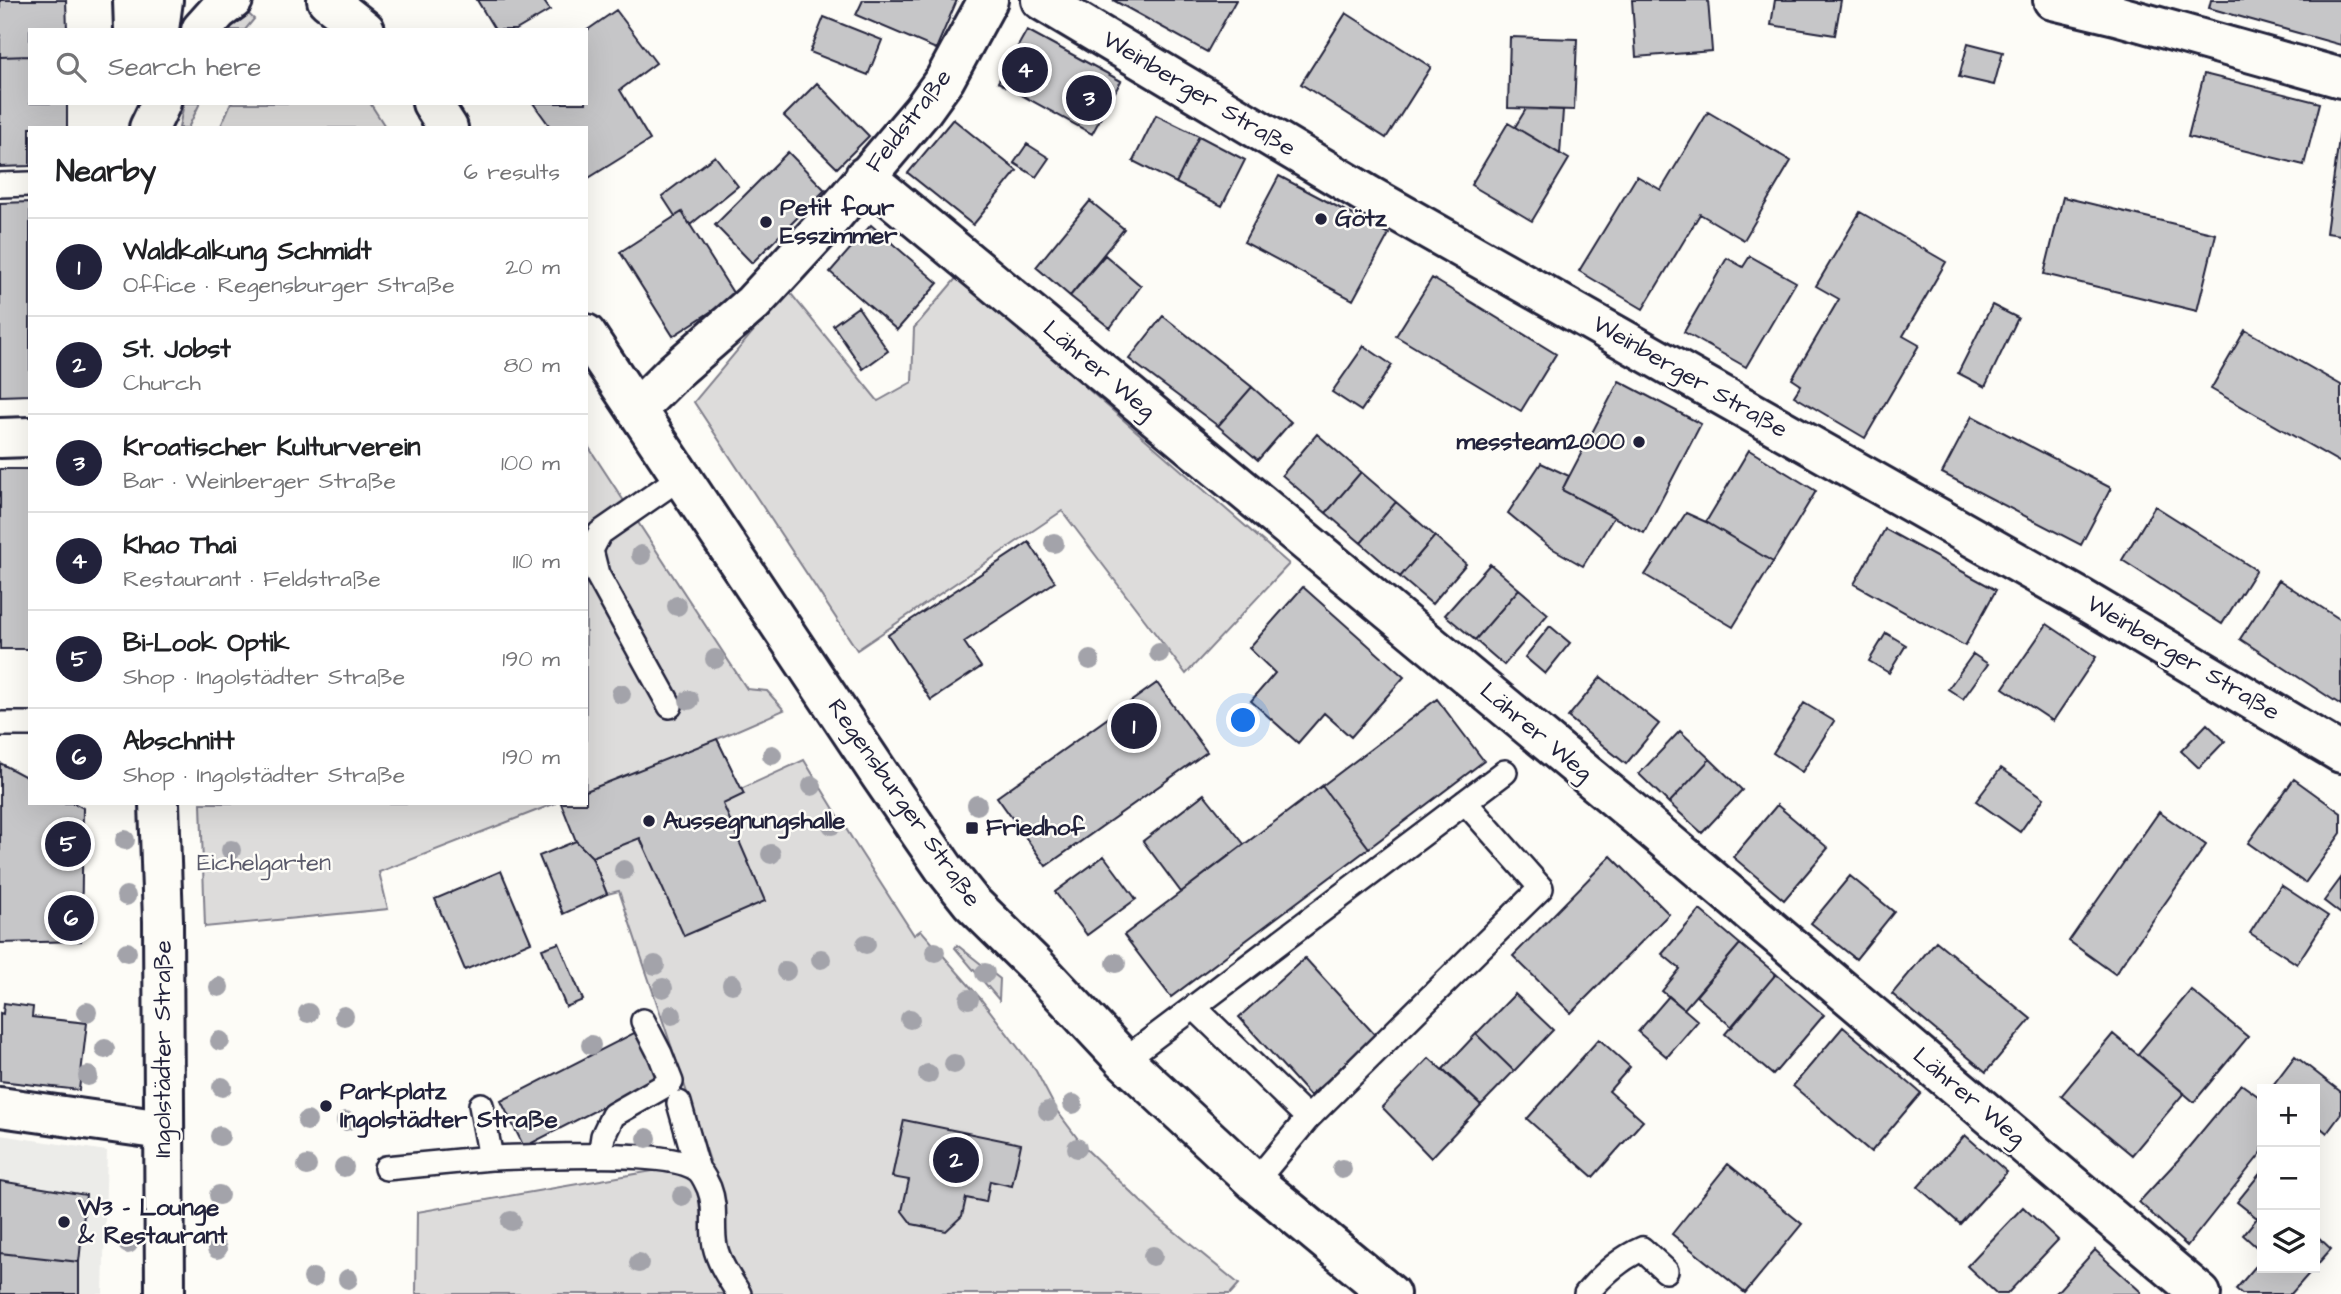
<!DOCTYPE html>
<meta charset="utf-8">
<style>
body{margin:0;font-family:"Architects Daughter",sans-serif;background:#f2f2f2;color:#202124}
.controls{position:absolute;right:21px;bottom:21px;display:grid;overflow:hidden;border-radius:0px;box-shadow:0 7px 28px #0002}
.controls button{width:63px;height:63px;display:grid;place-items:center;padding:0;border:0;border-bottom:2px solid #e0e0e0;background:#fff;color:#202124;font:35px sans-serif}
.you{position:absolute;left:1244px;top:721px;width:24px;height:24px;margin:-18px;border:5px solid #fff;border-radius:50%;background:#1a73e8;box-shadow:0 0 0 10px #1a73e833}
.badge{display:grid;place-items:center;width:46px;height:46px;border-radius:50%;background:#22223b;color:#fff;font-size:23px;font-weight:700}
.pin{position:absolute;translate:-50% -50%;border:4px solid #fff;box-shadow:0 2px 7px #0006}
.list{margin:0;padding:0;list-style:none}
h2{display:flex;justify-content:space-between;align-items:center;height:91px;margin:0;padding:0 28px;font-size:30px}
h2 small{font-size:23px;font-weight:400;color:#757577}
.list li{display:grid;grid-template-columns:46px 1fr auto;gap:21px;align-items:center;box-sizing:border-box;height:98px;padding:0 28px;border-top:2px solid #e0e0e0}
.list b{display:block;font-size:26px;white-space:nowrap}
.list p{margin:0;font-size:23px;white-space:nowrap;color:#757577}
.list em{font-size:23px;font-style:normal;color:#757577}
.icon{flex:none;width:38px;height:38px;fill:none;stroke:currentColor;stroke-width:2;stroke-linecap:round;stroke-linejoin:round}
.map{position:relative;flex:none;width:2341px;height:1294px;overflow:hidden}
.search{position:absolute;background:#fff;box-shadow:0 7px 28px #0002;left:28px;top:28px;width:560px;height:77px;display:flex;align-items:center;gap:18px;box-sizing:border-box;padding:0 24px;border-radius:0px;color:#757577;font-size:26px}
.panel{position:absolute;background:#fff;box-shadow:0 7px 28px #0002;left:28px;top:126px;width:560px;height:679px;border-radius:0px}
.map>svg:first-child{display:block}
.built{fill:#ecece9}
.green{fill:#dddcdb;stroke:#807f8b;stroke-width:2}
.building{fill:#c6c6c8;stroke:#22223b;stroke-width:2}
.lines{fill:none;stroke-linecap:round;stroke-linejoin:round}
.service-casing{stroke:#22223b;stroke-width:28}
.minor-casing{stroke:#22223b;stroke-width:44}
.tertiary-casing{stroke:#22223b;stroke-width:44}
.secondary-casing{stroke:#22223b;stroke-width:44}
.service{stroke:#fdfcf7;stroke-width:23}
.minor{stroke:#fdfcf7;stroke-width:38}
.tertiary{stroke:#fdfcf7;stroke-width:38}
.secondary{stroke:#fdfcf7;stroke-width:38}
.tree{fill:#a3a3aa}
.poi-dot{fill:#22223b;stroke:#fdfcf7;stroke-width:2.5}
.labels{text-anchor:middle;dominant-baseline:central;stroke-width:5;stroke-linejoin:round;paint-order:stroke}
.street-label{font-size:24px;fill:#22223b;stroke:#fdfcf7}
.poi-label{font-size:24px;font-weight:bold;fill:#22223b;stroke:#fdfcf7;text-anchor:start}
.park-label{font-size:24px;fill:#5a5a6b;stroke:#fdfcf7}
</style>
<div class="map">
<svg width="2341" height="1294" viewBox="0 0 2341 1294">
<rect width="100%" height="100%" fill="#fdfcf7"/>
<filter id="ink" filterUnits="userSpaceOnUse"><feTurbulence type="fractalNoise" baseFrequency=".0143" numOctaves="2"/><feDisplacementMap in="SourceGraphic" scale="14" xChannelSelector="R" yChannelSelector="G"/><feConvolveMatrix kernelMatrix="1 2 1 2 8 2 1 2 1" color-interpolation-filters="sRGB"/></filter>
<g filter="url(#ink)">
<!-- built -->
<path class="built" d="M 0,1135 L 107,1151 L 103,1294 L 0,1294 Z"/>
<!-- green -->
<path class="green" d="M 240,6 L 254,19 L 245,30 L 216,30 Z
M 184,103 L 200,103 L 188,128 L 179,128 Z
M 231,103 L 370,103 L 386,128 L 220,128 Z
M 958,276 L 1289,564 L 1186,674 L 1062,511 L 857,650 L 694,402 L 788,290 L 878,401 L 912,382 L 914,328 Z
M 586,443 L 747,689 L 767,691 L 784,710 L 717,739 L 741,789 L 804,760 L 856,845 L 914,935 L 921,930 L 980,998 L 1036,1071 L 1057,1111 L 1084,1147 L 1157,1217 L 1239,1284 L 1230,1294 L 416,1294 L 417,1212 L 710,1161 L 619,891 L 607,894 L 592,857 L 586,803 Z
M 201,803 L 556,803 L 379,872 L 388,909 L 205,927 Z
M 957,945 L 1000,979 L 999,1000 L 955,948 Z"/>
<!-- building -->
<path class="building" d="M 0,0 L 66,0 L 67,30 L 30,30 L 30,56 L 0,57 Z
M 477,0 L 543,0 L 550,10 L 516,30 L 495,30 Z
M 863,0 L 957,0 L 936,49 L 856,15 Z
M 1113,0 L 1236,0 L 1207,52 Z
M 1632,0 L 1708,0 L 1712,51 L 1636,57 Z
M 1775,0 L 1841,0 L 1835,35 L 1771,25 Z
M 2211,0 L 2341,0 L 2341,45 L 2209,8 Z
M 616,10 L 656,63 L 620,90 L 650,140 L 587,179 L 586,128 L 551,128 L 533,103 L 586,103 L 586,31 Z
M 1346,13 L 1431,67 L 1386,138 L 1301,84 Z
M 824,17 L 882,40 L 868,75 L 810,52 Z
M 1027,30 L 1121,81 L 1092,134 L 998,82 Z
M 1510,37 L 1577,39 L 1574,110 L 1508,108 Z
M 1968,43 L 2003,52 L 1994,85 L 1959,77 Z
M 30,56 L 30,103 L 67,103 L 67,128 L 30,128 L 30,166 L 0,167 L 0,57 Z
M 2204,74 L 2320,103 L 2304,165 L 2188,137 Z
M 817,83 L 869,136 L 837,168 L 784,116 Z
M 1526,109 L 1563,110 L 1560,154 L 1515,127 Z
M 1708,112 L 1791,161 L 1744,240 L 1700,214 L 1643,309 L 1579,271 L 1637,176 L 1661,190 Z
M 1156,115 L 1199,136 L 1176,183 L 1133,161 Z
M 953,119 L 1017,171 L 973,225 L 908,173 Z
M 1508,123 L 1569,159 L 1532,221 L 1471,185 Z
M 2341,124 L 2341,235 L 2326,233 Z
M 1199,136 L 1245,160 L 1222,206 L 1176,183 Z
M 1027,144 L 1049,158 L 1036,177 L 1014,163 Z
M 788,152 L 825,190 L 752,263 L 715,225 Z
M 715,156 L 738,186 L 690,225 L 682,212 L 675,216 L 662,196 Z
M 1279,176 L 1389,234 L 1353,300 L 1244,242 Z
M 2063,197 L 2216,234 L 2197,311 L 2044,274 Z
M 1090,201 L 1124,229 L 1070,296 L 1036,267 Z
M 30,202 L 30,395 L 0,396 L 0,203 Z
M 682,212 L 735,296 L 673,336 L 620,252 Z
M 1860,212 L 1946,262 L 1903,336 L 1919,345 L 1865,438 L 1794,396 L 1801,385 L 1792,379 L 1839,299 L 1816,286 Z
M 871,225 L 938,283 L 897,330 L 830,272 Z
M 1105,255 L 1141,286 L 1110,328 L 1070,296 Z
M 1750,256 L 1796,282 L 1746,367 L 1684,332 L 1727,258 L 1743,267 Z
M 1432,278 L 1556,354 L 1521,411 L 1396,336 Z
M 1992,305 L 2018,318 L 1985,387 L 1958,373 Z
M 858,307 L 888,351 L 863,369 L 833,325 Z
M 1163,316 L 1252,387 L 1218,426 L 1129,359 Z
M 2245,330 L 2341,385 L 2341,463 L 2211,389 Z
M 1364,346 L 1392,365 L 1361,411 L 1332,392 Z
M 1619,381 L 1701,424 L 1644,533 L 1562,490 Z
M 1252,387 L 1291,422 L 1258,460 L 1218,426 Z
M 1972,416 L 2111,488 L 2081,545 L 1942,473 Z
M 1317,434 L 1361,472 L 1326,513 L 1282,475 Z
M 1749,450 L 1816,491 L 1773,562 L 1706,522 Z
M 1541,463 L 1569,476 L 1562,490 L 1614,517 L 1583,566 L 1548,546 L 1508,513 Z
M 0,469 L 30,469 L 30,649 L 0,649 Z
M 1361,472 L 1396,502 L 1361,543 L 1326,513 Z
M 1396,502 L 1435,536 L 1400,577 L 1361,543 Z
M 2155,506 L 2256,570 L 2222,624 L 2122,560 Z
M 1686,513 L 1706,522 L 1773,562 L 1733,627 L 1645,575 Z
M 1885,529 L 1996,590 L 1965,646 L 1854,584 Z
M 1435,536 L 1466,564 L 1432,604 L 1400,577 Z
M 1029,542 L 1055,582 L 964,642 L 981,667 L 931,700 L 888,635 Z
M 1490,564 L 1519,589 L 1475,640 L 1445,615 Z
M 2279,580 L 2341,620 L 2341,705 L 2240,639 Z
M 1303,587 L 1404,677 L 1351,737 L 1324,713 L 1298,743 L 1251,701 L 1275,673 L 1249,648 Z
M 1519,589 L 1548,614 L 1504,665 L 1475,640 Z
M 2047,624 L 2096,657 L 2053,721 L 2003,688 Z
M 1550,626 L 1570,643 L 1545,674 L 1525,657 Z
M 1886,633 L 1906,645 L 1889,673 L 1869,661 Z
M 1973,654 L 1988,664 L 1963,699 L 1948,689 Z
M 1601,677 L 1659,724 L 1626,764 L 1568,717 Z
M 1157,683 L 1207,752 L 1046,866 L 997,797 Z
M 1437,699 L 1484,761 L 1369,848 L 1322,786 Z
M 1804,703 L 1834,721 L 1802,772 L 1773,753 Z
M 2207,724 L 2225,741 L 2199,768 L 2181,751 Z
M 1680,731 L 1710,759 L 1669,803 L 1639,774 Z
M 717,739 L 744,794 L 723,804 L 765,901 L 684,936 L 640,838 L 592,857 L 576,841 L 561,803 L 586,803 L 586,791 Z
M 1710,759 L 1742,790 L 1702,833 L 1669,803 Z
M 0,763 L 30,779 L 30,803 L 74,803 L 83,808 L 81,941 L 0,943 Z
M 2001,768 L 2044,798 L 2020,832 L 1976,801 Z
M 2294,779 L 2341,813 L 2341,833 L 2305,883 L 2248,843 Z
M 1322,786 L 1369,848 L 1171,997 L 1124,935 Z
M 1204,794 L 1244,844 L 1181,892 L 1143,841 Z
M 1777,805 L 1828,848 L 1784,900 L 1733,857 Z
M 2159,812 L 2206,845 L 2115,974 L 2069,941 Z
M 576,841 L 592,857 L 607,894 L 563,914 L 539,856 Z
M 1104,856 L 1136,899 L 1087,935 L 1055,892 Z
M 1611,856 L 1669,914 L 1571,1013 L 1513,956 Z
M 501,871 L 531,942 L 465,970 L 435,899 Z
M 1850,876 L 1894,912 L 1856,959 L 1811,923 Z
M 2341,878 L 2341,914 L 2324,901 Z
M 2281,885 L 2328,916 L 2297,964 L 2250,933 Z
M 1700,910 L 1740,944 L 1684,1009 L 1662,991 L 1680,969 L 1662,954 Z
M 1936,941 L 2031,1019 L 1986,1072 L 1892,994 Z
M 559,943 L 583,1000 L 566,1007 L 542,949 Z
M 1740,944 L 1776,974 L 1732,1027 L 1696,996 Z
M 1305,958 L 1376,1036 L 1310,1096 L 1239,1017 Z
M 1776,974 L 1824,1015 L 1773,1075 L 1725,1034 Z
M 2191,990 L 2248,1037 L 2194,1102 L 2138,1054 Z
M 1515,994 L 1553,1030 L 1514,1071 L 1476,1034 Z
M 1669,996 L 1698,1021 L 1667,1057 L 1638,1032 Z
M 4,1003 L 33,1007 L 32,1017 L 87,1023 L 79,1090 L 0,1081 L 0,1013 L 3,1014 Z
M 1843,1027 L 1921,1093 L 1871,1152 L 1793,1086 Z
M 636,1032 L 659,1078 L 524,1147 L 501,1101 Z
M 1476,1034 L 1514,1071 L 1481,1105 L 1443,1069 Z
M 2113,1034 L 2184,1093 L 2132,1155 L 2061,1096 Z
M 1599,1039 L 1630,1067 L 1609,1091 L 1643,1121 L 1593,1177 L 1527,1119 Z
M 2295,1056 L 2341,1092 L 2341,1114 L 2327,1133 L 2315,1123 L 2315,1089 L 2270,1089 Z
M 1429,1058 L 1481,1105 L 1431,1158 L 1382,1107 Z
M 2241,1084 L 2262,1099 L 2262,1152 L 2187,1246 L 2139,1202 L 2178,1160 Z
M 904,1120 L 1021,1144 L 1012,1186 L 990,1181 L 986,1202 L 966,1198 L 962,1216 L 946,1231 L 912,1224 L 902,1211 L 909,1180 L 892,1177 Z
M 1965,1135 L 2007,1172 L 1960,1224 L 1918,1187 Z
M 1728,1164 L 1802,1224 L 1745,1293 L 1672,1234 Z
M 2262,1171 L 2262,1212 L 2257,1218 L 2237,1202 Z
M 0,1181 L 86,1195 L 79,1262 L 0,1253 Z
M 2023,1207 L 2058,1240 L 2007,1294 L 1997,1294 L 1967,1266 Z
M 2262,1212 L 2262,1252 L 2243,1235 Z
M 2315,1234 L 2331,1249 L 2315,1267 Z
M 2095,1250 L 2141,1292 L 2140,1294 L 2055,1294 Z
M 0,1253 L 79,1262 L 79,1294 L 0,1294 Z
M 2262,1259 L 2262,1268 L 2314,1268 L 2291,1294 L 2242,1294 L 2236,1289 Z"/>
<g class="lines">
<!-- service casing -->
<g class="service-casing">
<path id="service" d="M 0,185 L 30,184
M 670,706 L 597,574 L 591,550 L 600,533 L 682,476
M 0,724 L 30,724
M 1194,1007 L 1308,1118
M 1124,1060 L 1505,772
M 679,1103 L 698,1170
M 481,1105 L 491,1158 C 530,1157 671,1148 698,1170 C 703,1174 706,1182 709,1188 C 717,1208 711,1226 715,1246 C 719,1264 730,1279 739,1294
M 600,1156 L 603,1136 L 613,1115 L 671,1082 L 660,1054 L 643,1021
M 386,1168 L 491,1158
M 1255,1182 L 1308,1118 L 1541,888 L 1465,802
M 1586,1294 C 1602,1275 1619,1259 1642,1249 L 1666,1271"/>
</g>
<!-- minor casing -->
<g class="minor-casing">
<path id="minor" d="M 1041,0 L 1368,195 L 2082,599 L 2341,753
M 2053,0 L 2116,15 L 2341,78
M 865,176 L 1638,817 L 2201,1294
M 637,409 L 674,372 L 753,303 L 826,224 L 922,111 L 945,79 L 988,0
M 0,438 L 30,437
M 0,1107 L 163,1130"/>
</g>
<!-- tertiary casing -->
<g class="tertiary-casing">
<path id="tertiary" d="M 133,0 L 134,30
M 159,30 L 163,0
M 201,30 L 218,11 L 233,0
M 149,128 L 161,103
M 159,803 L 163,921 L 165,1294"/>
</g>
<!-- secondary casing -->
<g class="secondary-casing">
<path id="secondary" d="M 327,0 L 365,30
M 432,103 L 448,128
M 586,334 L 880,775 L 944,868 L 971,902 L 1037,967 L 1124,1060 L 1255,1182 L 1390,1294"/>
</g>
<!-- service -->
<use href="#service" class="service"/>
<!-- minor -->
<use href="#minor" class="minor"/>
<!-- tertiary -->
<use href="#tertiary" class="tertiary"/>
<!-- secondary -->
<use href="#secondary" class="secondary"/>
</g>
<!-- trees -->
<g class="tree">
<circle cx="1054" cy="543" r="10"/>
<circle cx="641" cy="555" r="10"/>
<circle cx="677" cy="606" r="10"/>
<circle cx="1159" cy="653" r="10"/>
<circle cx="715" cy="659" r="10"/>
<circle cx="1090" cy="660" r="10"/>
<circle cx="621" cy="694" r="10"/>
<circle cx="689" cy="700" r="10"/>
<circle cx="772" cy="755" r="10"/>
<circle cx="812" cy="786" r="10"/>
<circle cx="977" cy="805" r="10"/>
<circle cx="832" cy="825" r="10"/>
<circle cx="125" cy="840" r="10"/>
<circle cx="231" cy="850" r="10"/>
<circle cx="771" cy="854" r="10"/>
<circle cx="624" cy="870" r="10"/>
<circle cx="126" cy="896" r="10"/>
<circle cx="866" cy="944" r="10"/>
<circle cx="127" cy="952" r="10"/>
<circle cx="935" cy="952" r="10"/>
<circle cx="821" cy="959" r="10"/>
<circle cx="1116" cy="963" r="10"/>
<circle cx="655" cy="965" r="10"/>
<circle cx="786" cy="971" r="10"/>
<circle cx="985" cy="973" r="10"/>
<circle cx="732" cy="984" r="10"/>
<circle cx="219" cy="987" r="10"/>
<circle cx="663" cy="988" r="10"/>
<circle cx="969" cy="999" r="10"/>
<circle cx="87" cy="1012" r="10"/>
<circle cx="308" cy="1013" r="10"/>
<circle cx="672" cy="1015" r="10"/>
<circle cx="344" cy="1016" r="10"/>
<circle cx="910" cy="1019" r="10"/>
<circle cx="220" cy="1041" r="10"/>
<circle cx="591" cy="1045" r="10"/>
<circle cx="105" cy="1049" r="10"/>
<circle cx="954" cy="1064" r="10"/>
<circle cx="928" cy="1074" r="10"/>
<circle cx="88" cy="1076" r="10"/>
<circle cx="222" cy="1087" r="10"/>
<circle cx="1073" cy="1104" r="10"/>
<circle cx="1048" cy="1111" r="10"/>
<circle cx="307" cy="1121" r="10"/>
<circle cx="346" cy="1121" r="10"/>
<circle cx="220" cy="1136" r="10"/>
<circle cx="647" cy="1138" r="10"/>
<circle cx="1077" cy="1148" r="10"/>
<circle cx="307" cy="1166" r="10"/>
<circle cx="344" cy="1167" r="10"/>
<circle cx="1342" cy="1169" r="10"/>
<circle cx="219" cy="1195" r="10"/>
<circle cx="682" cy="1196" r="10"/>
<circle cx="511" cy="1221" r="10"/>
<circle cx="128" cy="1244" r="10"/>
<circle cx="217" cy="1249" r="10"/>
<circle cx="1153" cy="1256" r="10"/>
<circle cx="639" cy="1263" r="10"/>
<circle cx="313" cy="1278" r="10"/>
<circle cx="348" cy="1279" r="10"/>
</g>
</g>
<!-- markers -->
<g class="poi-dot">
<circle cx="1321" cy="219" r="7"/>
<circle cx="766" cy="222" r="7"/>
<circle cx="1639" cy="442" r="7"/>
<circle cx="649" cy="821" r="7"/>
<rect x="965" y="821" width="14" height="14" rx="3.5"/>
<circle cx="326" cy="1106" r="7"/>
<circle cx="64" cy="1222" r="7"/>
</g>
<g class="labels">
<!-- street labels -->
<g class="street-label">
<text transform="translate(1199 94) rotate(31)">Weinberger Straße</text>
<text transform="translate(909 121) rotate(-52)">Feldstraße</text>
<text transform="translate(1099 370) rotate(40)">Lährer Weg</text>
<text transform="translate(1690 377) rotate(30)">Weinberger Straße</text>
<text transform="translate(2183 658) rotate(31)">Weinberger Straße</text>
<text transform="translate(1536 732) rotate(40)">Lährer Weg</text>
<text transform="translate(904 803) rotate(55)">Regensburger Straße</text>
<text transform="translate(163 1049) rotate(-90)">Ingolstädter Straße</text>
<text transform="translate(1969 1097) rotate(40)">Lährer Weg</text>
</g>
<!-- poi labels -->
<g class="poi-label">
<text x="780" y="208">Petit four<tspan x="780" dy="28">Esszimmer</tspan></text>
<text x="1335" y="219">Götz</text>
<text x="1625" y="442" text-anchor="end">messteam2000</text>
<text x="663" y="821">Aussegnungshalle</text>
<text x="986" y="828">Friedhof</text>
<text x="340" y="1092">Parkplatz<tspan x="340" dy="28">Ingolstädter Straße</tspan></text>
<text x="78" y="1208">W3 - Lounge<tspan x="78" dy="28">&amp; Restaurant</tspan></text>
</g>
<!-- park labels -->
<g class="park-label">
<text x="264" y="863">Eichelgarten</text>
</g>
</g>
</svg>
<div class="controls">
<button>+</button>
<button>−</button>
<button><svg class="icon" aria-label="layers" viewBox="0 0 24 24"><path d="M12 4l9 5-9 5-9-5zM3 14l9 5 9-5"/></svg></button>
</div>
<div class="you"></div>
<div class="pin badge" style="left:1134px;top:726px">1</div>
<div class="pin badge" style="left:956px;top:1160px">2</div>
<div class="pin badge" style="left:1089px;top:98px">3</div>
<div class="pin badge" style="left:1025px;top:70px">4</div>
<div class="pin badge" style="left:68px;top:844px">5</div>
<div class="pin badge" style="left:71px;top:918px">6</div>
<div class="search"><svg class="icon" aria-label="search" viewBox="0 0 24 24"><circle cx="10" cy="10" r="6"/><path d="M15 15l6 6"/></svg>Search here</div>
<section class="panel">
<h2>Nearby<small>6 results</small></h2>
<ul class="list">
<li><span class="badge">1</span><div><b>Waldkalkung Schmidt</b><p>Office · Regensburger Straße</p></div><em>20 m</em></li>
<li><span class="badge">2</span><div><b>St. Jobst</b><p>Church</p></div><em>80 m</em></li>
<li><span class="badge">3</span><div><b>Kroatischer Kulturverein</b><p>Bar · Weinberger Straße</p></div><em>100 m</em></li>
<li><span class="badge">4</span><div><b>Khao Thai</b><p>Restaurant · Feldstraße</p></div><em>110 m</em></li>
<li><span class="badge">5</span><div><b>Bi-Look Optik</b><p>Shop · Ingolstädter Straße</p></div><em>190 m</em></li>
<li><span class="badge">6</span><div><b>Abschnitt</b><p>Shop · Ingolstädter Straße</p></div><em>190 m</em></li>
</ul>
</section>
</div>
